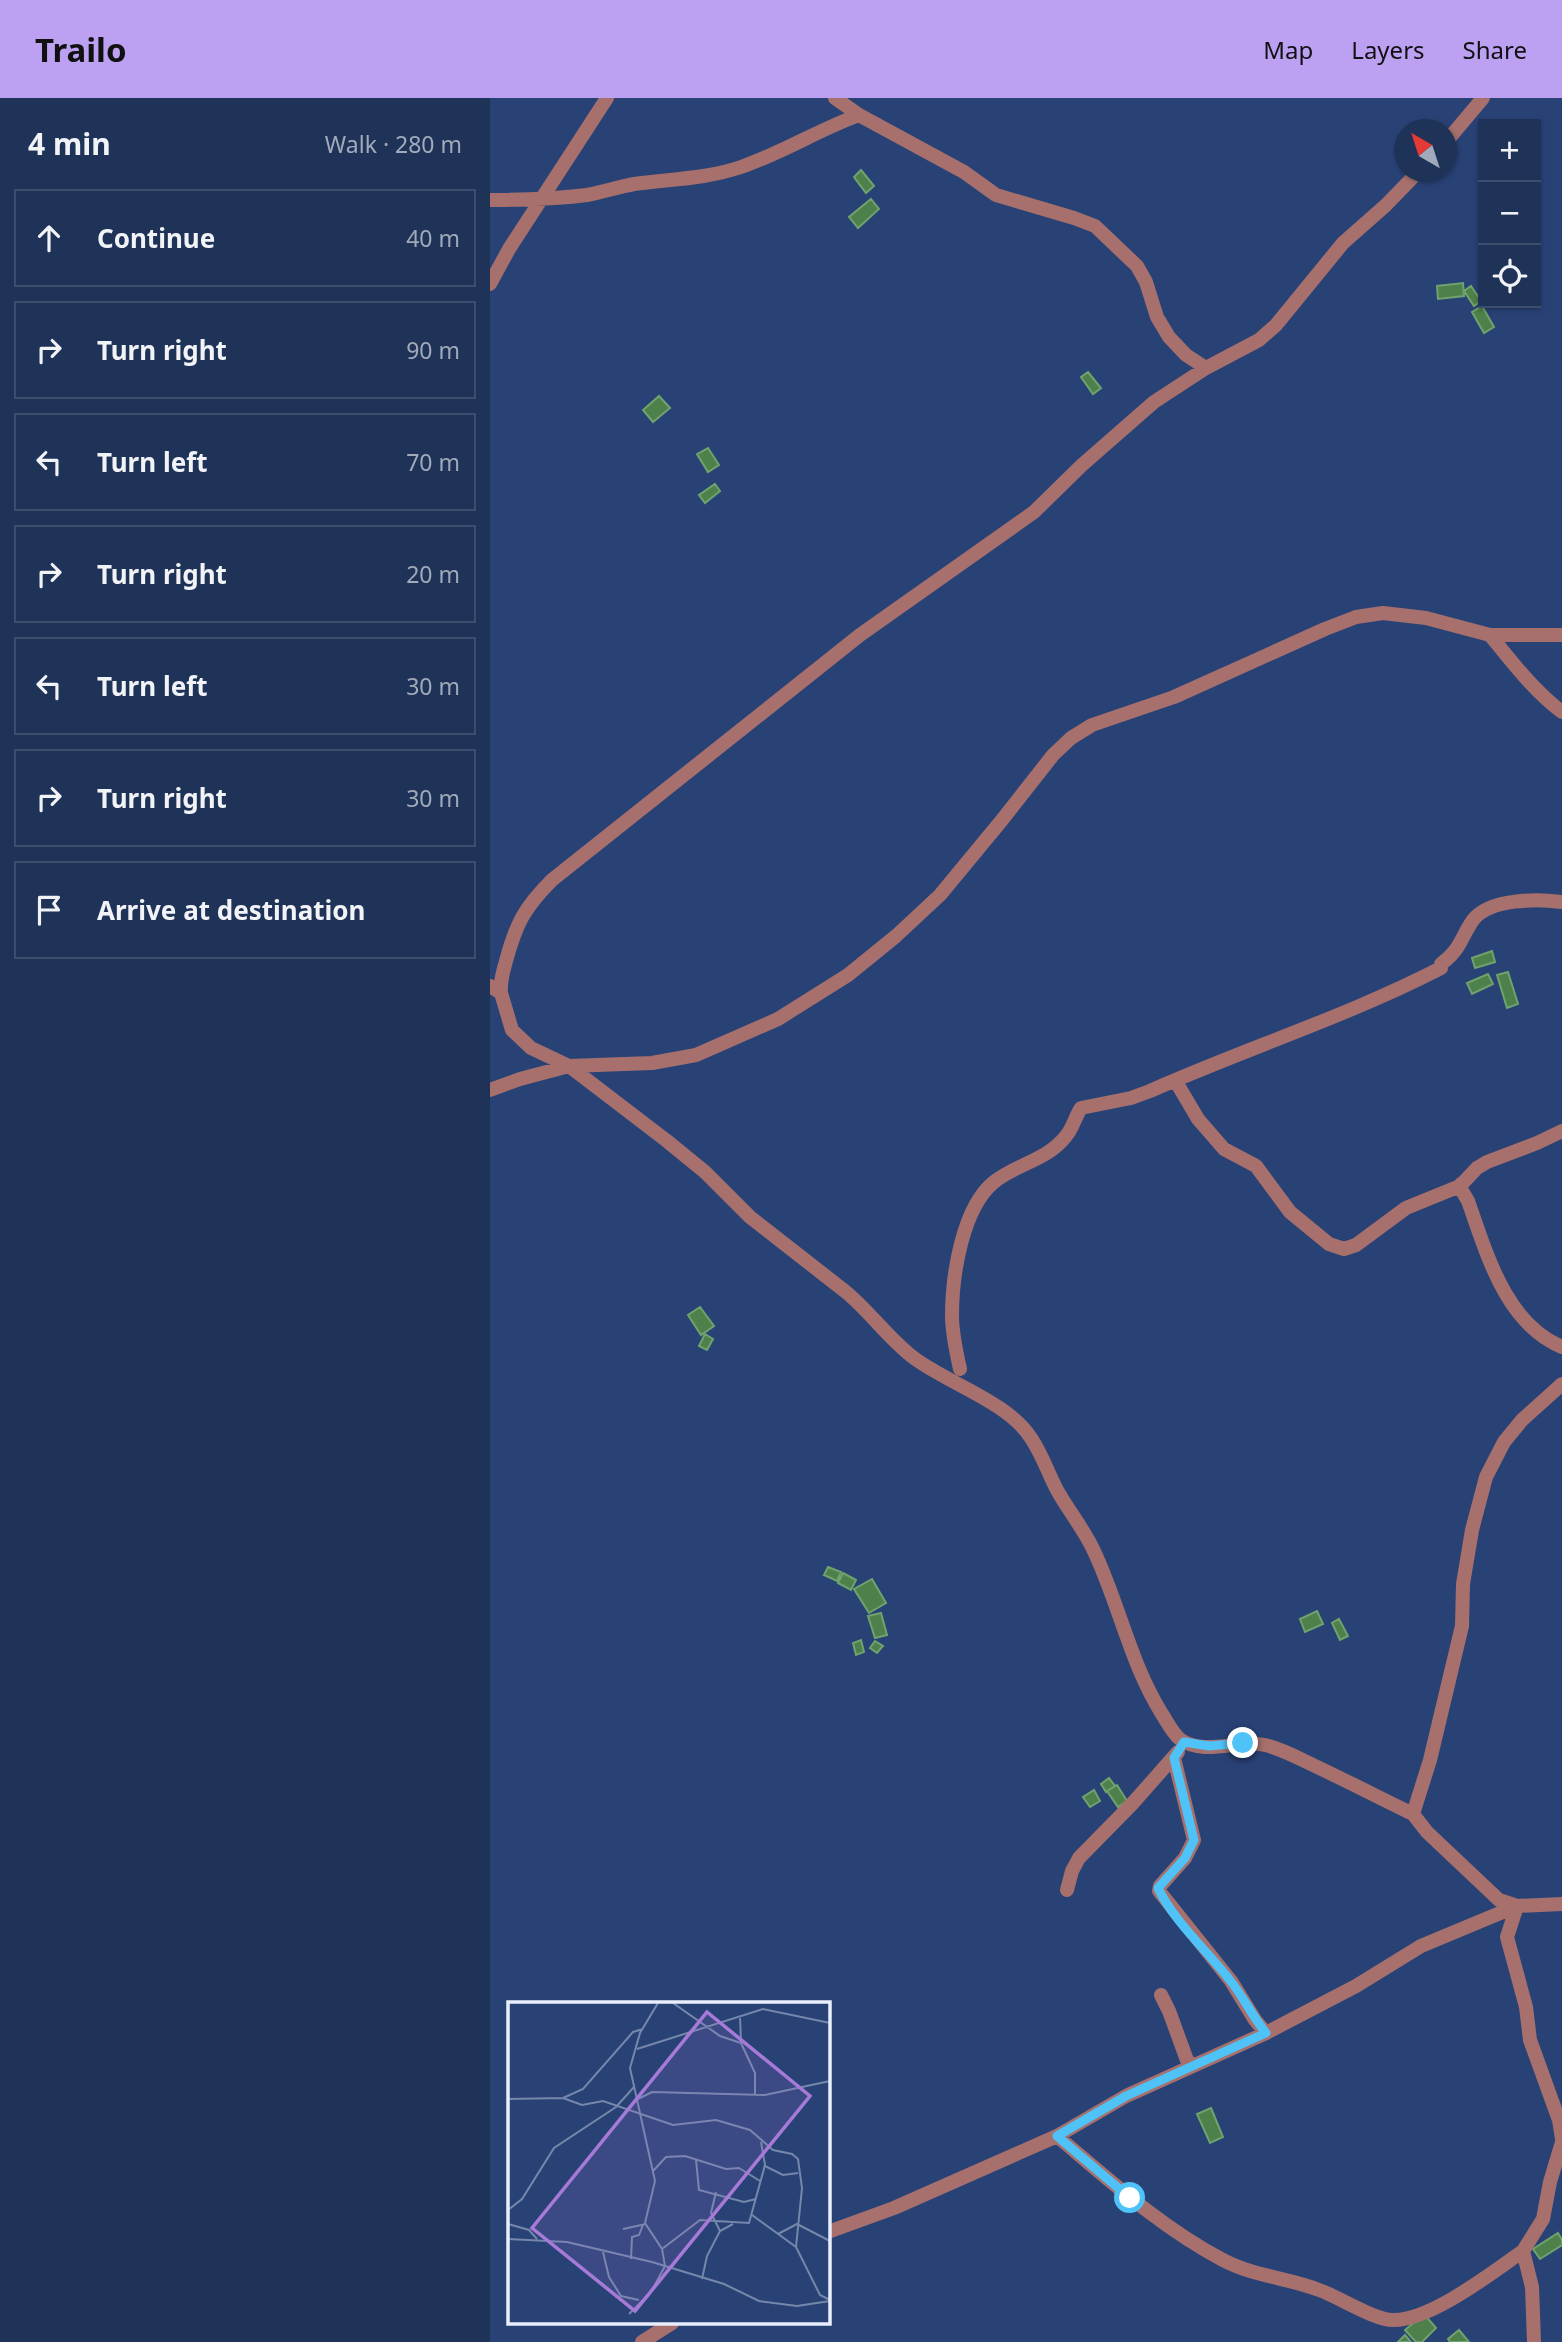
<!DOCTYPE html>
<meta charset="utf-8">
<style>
body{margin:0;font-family:"Noto Sans",sans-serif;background:#273a5e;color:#f1f3f6}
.controls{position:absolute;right:21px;top:21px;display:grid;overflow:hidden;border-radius:0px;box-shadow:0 2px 5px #0004}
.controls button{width:63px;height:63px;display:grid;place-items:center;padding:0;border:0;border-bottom:2px solid #3c4d6e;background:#1f3258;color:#f1f3f6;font:35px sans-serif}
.compass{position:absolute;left:904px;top:21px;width:63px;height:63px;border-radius:50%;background:#1f3258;box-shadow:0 2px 5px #0004;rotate:321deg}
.stop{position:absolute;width:21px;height:21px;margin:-16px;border:5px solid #4fc3f7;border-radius:50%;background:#fff}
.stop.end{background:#4fc3f7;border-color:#fff;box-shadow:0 2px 7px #0008}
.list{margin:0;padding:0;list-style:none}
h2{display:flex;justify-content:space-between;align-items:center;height:91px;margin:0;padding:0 28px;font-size:30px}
h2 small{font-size:23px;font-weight:400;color:#a1aaba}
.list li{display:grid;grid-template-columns:46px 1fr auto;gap:21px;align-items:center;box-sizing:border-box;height:98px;margin:0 14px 14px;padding:0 14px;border:2px solid #3c4d6e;border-radius:0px}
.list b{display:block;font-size:26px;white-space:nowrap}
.list em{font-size:23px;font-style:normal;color:#a1aaba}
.icon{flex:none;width:38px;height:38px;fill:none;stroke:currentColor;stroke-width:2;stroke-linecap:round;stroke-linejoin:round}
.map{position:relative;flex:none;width:1072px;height:2244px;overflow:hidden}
header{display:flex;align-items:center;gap:42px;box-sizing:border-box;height:98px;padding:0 35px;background:#bca0f2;color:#111}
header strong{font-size:33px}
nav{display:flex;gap:38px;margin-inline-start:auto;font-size:24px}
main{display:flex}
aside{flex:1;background:#1f3258}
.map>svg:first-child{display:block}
.building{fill:#4d804a;stroke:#70a26d;stroke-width:2}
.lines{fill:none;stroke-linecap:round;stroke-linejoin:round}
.street{stroke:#a7706d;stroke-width:14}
.route{stroke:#4fc3f7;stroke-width:9}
.inset-road{fill:none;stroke:#7587ab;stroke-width:2}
.view{fill:#a77ad7;fill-opacity:0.15;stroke:#a77ad7;stroke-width:3.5}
.inset-edge{fill:none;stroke:#e8eefb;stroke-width:3.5}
</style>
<header>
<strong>Trailo</strong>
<nav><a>Map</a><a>Layers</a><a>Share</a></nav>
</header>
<main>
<aside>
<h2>4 min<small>Walk · 280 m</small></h2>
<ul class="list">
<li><svg class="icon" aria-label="ahead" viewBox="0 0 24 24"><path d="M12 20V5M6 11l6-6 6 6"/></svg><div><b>Continue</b></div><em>40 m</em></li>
<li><svg class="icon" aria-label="right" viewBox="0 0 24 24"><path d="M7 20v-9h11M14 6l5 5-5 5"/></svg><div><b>Turn right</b></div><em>90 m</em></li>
<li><svg class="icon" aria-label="left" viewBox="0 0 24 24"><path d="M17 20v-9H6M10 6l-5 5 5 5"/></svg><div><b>Turn left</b></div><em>70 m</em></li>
<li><svg class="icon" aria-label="right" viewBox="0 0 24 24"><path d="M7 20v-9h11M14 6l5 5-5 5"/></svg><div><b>Turn right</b></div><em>20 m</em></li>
<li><svg class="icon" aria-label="left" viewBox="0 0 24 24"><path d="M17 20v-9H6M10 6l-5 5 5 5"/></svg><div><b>Turn left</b></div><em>30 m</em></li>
<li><svg class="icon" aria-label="right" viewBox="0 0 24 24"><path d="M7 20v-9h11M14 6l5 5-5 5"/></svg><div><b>Turn right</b></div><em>30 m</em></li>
<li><svg class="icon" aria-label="arrive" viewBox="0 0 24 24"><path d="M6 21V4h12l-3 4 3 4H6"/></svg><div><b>Arrive at destination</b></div></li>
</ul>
</aside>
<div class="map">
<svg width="1072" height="2244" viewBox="0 0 1072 2244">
<rect width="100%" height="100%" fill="#294276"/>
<!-- building -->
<path class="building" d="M 371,72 L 384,88 L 376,95 L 364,79 Z
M 381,101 L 389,111 L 368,130 L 359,119 Z
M 973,185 L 974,198 L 948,201 L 947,188 Z
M 981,188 L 991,203 L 984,208 L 974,193 Z
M 992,208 L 1004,229 L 994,235 L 982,214 Z
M 598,274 L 611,290 L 603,296 L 591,279 Z
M 169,298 L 180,310 L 163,324 L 153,312 Z
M 218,350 L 229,367 L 218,374 L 207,356 Z
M 225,386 L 230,393 L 215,405 L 209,397 Z
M 1002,853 L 1005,864 L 985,870 L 982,860 Z
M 1018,874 L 1028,906 L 1017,910 L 1007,877 Z
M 998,876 L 1003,886 L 982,896 L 977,885 Z
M 210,1209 L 224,1228 L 211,1237 L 198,1217 Z
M 215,1236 L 223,1241 L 217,1252 L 209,1248 Z
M 338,1469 L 351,1474 L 347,1483 L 334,1477 Z
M 353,1475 L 366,1482 L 361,1492 L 348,1485 Z
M 382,1481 L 396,1505 L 379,1515 L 364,1491 Z
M 827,1513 L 833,1526 L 815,1534 L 810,1521 Z
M 391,1515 L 397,1537 L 385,1540 L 378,1518 Z
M 849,1521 L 858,1538 L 850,1542 L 842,1525 Z
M 371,1542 L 374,1554 L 366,1557 L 363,1545 Z
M 385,1543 L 393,1548 L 387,1555 L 380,1550 Z
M 619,1680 L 625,1688 L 616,1694 L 611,1686 Z
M 627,1687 L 637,1703 L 628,1709 L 617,1693 Z
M 604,1692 L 610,1703 L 600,1709 L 593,1699 Z
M 721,2010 L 733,2039 L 720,2045 L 707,2016 Z
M 1068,2135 L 1072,2142 L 1072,2147 L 1050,2161 L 1043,2151 Z
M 934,2216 L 946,2230 L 932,2244 L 926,2244 L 915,2232 Z
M 969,2232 L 979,2244 L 960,2244 L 958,2241 Z
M 915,2237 L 921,2244 L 908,2244 Z"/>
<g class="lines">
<!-- street -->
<path class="street" d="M 345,0 L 369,17 L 474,74 L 506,97 L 584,120 L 605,128 L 647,168 L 656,184 L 667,219 L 679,239 L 696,257 L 716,270
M 956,44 L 993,0
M 0,102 C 33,102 65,101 97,97 C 113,94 128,89 144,86 C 180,81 216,81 251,69 C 292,55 328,32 369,17
M 0,186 L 19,151 L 117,0
M 1000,537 C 1022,564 1044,593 1072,614
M 0,888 L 11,895 L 22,932 L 41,950 L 79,968 L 177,1043 L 215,1074 L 260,1119 L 356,1194 C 381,1215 399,1241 424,1260 C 459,1286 518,1304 541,1340 C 552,1356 558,1375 567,1392 C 578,1412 593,1430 603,1451 C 629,1505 640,1565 672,1616 C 678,1625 683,1636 691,1642 C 715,1658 749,1641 775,1647 C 792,1651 808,1660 823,1667 C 857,1683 890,1700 923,1716 L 937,1734 L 1009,1802 L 1027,1808 L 1017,1839 L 1036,1909 L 1040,1942 L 1069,2022 L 1072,2041
M 11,895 C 10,883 13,874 16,863 C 26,826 34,810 62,782 L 370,537 L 544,414 L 592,367 L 664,304 L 716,270 L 769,242 L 786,227 L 853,145 L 896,107 L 928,74
M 685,982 L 708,1021 L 734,1051 L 766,1068 L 800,1114 L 839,1146 L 854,1151 L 866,1147 L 916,1110 L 970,1088 L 987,1070 L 997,1064 L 1047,1045 L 1072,1033
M 0,992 L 30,981 L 79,968 L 162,965 L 206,957 L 288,921 L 358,877 L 406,838 L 450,797 L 512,722 L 563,657 L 581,640 L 602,627 L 684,599 L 835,531 L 866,519 L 893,515 L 936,520 L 1000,537 L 1072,537
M 971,1086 L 971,1091 L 978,1103 C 997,1156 1015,1225 1072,1249
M 470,1271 C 466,1253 462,1235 462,1218 C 462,1178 472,1110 504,1084 C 526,1066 558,1062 576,1038 C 583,1030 585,1019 591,1010 L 641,1000 L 660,993 C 757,950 858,918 951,870 L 951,866 C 971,851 970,841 983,822 C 1000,800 1048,801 1072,804
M 684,1660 L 704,1742 L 695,1760 L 670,1788 L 669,1793 L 741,1883 L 765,1922 L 776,1935
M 923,1716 L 940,1662 L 972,1528 L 973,1486 L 982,1432 L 996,1379 L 1014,1344 L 1032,1322 L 1072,1286
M 577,1792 L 582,1773 L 589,1760 L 642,1706 L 688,1654
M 671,1897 L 679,1913 L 698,1965 L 706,1966
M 567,2038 C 619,2082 672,2130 733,2162 C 763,2178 798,2180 829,2192 C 849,2199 884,2222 903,2222 C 940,2223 1003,2174 1033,2153
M 338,2134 L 404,2110 L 567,2038 L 636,1998 L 776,1935 L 866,1888 L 931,1848 L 1027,1808 L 1072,1806
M 152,2244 L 182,2225
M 1044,2244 L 1042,2189 L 1033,2153 L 1053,2121 L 1060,2084 L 1072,2044"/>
</g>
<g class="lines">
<!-- route -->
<path class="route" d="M 640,2100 L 567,2038 L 636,1998 L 776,1935 C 762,1918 753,1898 739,1881 C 717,1853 683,1822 668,1790 L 695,1760 L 704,1742 L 684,1660 L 694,1644 L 719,1648 L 753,1645"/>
</g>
<!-- overview -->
<g transform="translate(18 1904)">
<rect width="322" height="322" fill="#294276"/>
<path class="inset-road" d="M 165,1 L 212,34 L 233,41M 232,14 L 233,41 L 247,71 L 247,92M 129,47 L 255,7 L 322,21M 55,96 L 75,87 L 125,30 L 135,27M 0,97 L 55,96 L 74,103 L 95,99 L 165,123 L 208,118 L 242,128 L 265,148 L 284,152 L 290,157 L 294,186 L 288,245 L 312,293 L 322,298M 130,97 L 144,90 L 257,93 L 322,79M 188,158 L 191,188 L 236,200 L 248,197M 257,164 L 275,173 L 290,171M 145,169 L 158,155 L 177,154 L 218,167 L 231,166 L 252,179M 208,190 L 203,211 L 212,229M 0,208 L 14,197 L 46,146 L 108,105 L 126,85M 244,213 L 288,245M 0,222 L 21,228 L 29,237M 115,227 L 138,222M 270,232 L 289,222 L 322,239M 0,237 L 59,240 L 144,260 L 216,282 L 251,299 L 289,304 L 322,299M 154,247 L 192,218 L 241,221 L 257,163 L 253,140M 95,250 L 101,275 L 113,294 L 131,298M 123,257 L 124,235 L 131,233 L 135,223M 194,277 L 199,254 L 212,229 L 225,222M 121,312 L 143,290 L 157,264 L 154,247 L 137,221 L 147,179 L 122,66 L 132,31 L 150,1"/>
<path class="view" d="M 199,10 L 302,94 L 127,309 L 24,226 Z"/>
<rect width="322" height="322" class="inset-edge"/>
</g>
</svg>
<div class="controls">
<button>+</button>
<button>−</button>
<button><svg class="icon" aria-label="locate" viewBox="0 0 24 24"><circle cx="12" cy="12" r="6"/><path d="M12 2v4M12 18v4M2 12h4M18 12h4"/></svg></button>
</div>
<svg class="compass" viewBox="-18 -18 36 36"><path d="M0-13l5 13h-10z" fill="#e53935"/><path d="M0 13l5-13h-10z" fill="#a1aaba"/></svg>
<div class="stop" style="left:640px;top:2100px"></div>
<div class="stop end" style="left:753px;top:1645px"></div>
</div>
</main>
